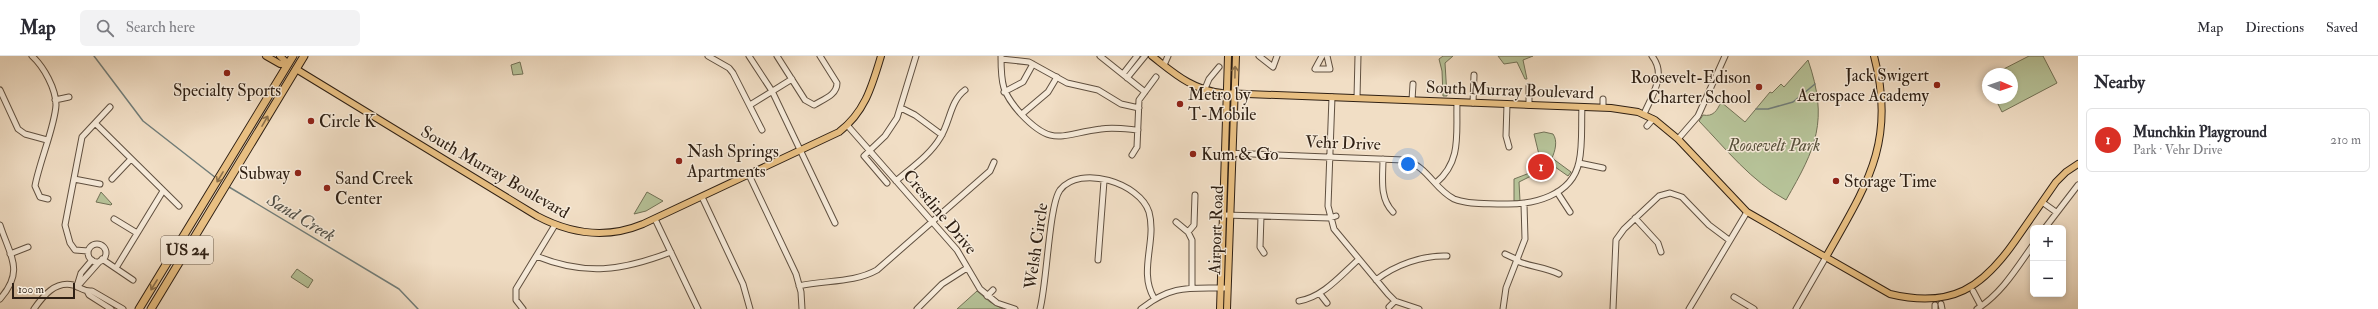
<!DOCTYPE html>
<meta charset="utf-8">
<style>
body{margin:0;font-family:"IM FELL Double Pica",serif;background:#f2f2f3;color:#2b2b33}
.controls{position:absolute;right:12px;bottom:12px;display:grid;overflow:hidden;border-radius:6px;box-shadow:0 2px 6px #0003}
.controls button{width:36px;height:36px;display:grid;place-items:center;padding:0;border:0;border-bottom:1px solid #e1e1e2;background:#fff;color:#2b2b33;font:20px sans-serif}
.compass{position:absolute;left:1982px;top:12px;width:36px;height:36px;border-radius:50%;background:#fff;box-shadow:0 2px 6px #0003;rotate:92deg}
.scale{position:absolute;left:12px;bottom:10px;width:63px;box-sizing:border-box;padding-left:4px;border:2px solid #2f2014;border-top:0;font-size:11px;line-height:14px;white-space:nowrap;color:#2f2014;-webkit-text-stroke:3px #f6ead9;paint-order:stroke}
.you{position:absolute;left:1408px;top:108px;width:14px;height:14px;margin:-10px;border:3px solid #fff;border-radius:50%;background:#1a73e8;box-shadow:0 0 0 6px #1a73e833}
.badge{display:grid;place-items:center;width:26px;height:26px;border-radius:50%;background:#d93025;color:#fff;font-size:13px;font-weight:700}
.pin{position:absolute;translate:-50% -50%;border:2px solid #fff;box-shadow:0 1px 4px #0006}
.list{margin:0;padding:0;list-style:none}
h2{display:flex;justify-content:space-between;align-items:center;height:52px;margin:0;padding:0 16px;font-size:17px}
h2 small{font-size:13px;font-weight:400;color:#7c7c81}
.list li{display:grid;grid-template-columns:26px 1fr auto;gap:12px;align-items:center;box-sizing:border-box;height:64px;margin:0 8px 8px;padding:0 8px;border:1px solid #e1e1e2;border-radius:6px}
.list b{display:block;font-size:15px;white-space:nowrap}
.list p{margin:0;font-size:13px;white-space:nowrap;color:#7c7c81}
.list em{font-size:13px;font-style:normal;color:#7c7c81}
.icon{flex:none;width:22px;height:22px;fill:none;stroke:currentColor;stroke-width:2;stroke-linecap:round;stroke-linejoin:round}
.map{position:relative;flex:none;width:2078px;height:253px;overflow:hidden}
header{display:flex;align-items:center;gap:24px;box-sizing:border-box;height:56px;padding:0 20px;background:#fff;border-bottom:1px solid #e1e1e2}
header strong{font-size:19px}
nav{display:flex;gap:22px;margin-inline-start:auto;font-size:14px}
.search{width:280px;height:36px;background:#f2f2f3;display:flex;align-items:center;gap:10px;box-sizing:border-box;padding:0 14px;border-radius:6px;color:#7c7c81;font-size:15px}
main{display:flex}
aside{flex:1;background:#fff}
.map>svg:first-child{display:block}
.green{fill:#b6c298;stroke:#727156}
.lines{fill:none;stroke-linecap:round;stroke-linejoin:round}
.stream{stroke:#717d79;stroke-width:1.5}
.minor-casing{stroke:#605040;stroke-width:7}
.major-casing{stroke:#2f2014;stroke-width:8}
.highway-casing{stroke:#2f2014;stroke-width:9}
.minor{stroke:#f6ead9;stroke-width:5}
.major{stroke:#e8bf82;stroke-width:6}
.highway{stroke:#e8bf82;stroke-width:7}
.oneway{stroke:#8c704b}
.poi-dot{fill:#8f2418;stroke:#f6ead9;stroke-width:1.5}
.labels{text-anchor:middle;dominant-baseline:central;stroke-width:3;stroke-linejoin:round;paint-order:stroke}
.shield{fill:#f6ead9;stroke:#6b5d4f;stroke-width:1}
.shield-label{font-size:16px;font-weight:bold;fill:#2f2014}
.poi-label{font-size:17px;fill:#2f2014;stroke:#f6ead9;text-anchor:start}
.street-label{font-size:17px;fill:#2f2014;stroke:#f6ead9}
.park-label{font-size:17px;font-style:italic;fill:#58513c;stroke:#f6ead9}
.water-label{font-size:18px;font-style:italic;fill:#504e46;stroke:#f6ead9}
</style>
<header>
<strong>Map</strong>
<div class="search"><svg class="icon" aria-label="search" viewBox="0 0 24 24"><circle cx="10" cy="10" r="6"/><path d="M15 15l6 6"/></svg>Search here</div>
<nav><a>Map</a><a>Directions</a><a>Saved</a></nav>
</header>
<main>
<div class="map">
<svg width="2078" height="253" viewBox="0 0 2078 253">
<rect width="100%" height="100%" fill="#f1dec5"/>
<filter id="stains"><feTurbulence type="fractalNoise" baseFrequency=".005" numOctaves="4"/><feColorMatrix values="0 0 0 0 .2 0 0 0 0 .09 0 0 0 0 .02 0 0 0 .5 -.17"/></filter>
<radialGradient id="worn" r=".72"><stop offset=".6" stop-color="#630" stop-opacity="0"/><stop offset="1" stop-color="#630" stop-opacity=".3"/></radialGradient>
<!-- green -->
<path class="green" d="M 1443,0 L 1453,0 L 1445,7 L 1447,40 L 1443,40 L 1442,15 L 1439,3 Z
M 1498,0 L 1533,0 L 1523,4 L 1527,23 L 1525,23 L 1517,6 L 1504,8 Z
M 2029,0 L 2043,0 L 2057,27 L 2002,56 L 1995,42 L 2012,42 L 2012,18 L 1994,18 Z
M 1808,4 C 1829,65 1816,92 1786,144 C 1751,125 1726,93 1699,65 L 1703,59 C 1713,61 1717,55 1721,46 L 1745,66 L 1770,36 L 1772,37 L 1781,28 L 1784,31 Z
M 520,6 L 523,18 L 513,19 L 511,9 Z
M 1544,76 L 1553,78 C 1558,85 1555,95 1552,102 L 1571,116 L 1568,120 L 1548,106 L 1545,113 L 1519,126 L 1520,145 L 1514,145 L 1514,123 L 1527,118 L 1541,107 L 1534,78 Z
M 101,136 L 112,148 L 111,149 L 96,146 Z
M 647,136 L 663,145 L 646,155 L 634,158 Z
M 297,213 L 313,224 L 308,232 L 291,221 Z
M 977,235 L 990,246 L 1003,253 L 957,253 Z"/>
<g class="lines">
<!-- stream -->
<path class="stream" d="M 94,0 L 143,65 L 216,122
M 1756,53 L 1768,53 L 1793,46 L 1815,28
M 229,131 L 399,233 L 418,253"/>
<!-- minor casing -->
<g class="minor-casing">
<path id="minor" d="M 32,0 C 44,11 56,33 56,49 C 55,70 39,107 35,130 L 40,141 L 48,143
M 708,0 L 729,12 L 733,17 L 762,74
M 749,0 L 772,35 L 835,167
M 777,0 L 805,44 L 814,49 C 824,43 837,39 837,27 L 820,0
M 1001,0 C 1001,28 1002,37 1021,58 C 1053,92 1061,78 1101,73 C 1113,71 1126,73 1138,74
M 1100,0 L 1145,36
M 1259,0 L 1273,11 L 1277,0
M 1322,0 L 1315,13 L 1330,13 L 1327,0
M 1001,3 L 1029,6 L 1067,27 L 1098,34 L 1121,48 L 1139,52
M 1164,9 L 1168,0
M 1123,18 L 1137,0
M 1127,22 L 1145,0
M 0,34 L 18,73 L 25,78 L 47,84
M 1204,35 L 1209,23 L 1219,11
M 1004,36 L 1023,26 L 1033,8
M 1332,41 L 1328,150 L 1334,173 L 1388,238 L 1395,245 L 1419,253
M 1357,42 L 1358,0
M 55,44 L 69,41
M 1412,44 L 1413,28
M 1473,47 L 1474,19
M 1507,48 L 1506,80 L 1509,91
M 750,49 L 792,23
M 1529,49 L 1529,30
M 1603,51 L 1603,43
M 901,52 L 915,59 L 942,79
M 1022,58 L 1048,36 L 1057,21
M 1644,58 C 1652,39 1667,19 1652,0
M 95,67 L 179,150
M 847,69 L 957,194 L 980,233 L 997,247 L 1015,253
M 1647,70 L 1653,63
M 1678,83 L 1698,60 L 1725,0
M 1225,97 L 1404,104 C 1428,110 1434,133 1454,143 C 1469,149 1487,147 1503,148 C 1533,149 1572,140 1579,106 C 1583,89 1581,68 1582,51
M 1132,99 L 1137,91 L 1139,44 L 1156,21
M 1383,103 C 1383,121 1379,142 1393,156
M 1579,107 L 1603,112
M 749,119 L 796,218 L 801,236 L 802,253
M 74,123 L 100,128
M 112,123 L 131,103
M 896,125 C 911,112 930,99 940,82 C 950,67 950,45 965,34
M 887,127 L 864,100 L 885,80 L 897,62 L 916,0
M 1436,127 C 1462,105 1456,78 1457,46
M 1557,136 L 1570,156
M 702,141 L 743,228 L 750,253
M 2042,146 L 2056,156
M 1223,159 L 1330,162 L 1336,160
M 1261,160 L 1260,191 L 1264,197
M 1635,162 L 1658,187 L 1661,196
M 114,163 L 137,177
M 655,163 L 698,253
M 1176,166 L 1188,176 L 1192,184 L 1192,231
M 0,169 C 10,200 25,215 0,243
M 2045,172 L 2078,129
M 1188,176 L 1194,169 L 1195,139
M88 197a9 9 0 1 1 18 0a9 9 0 1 1-18 0Z
M 88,195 L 75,194 L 70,187 L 65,169 L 82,81 L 110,51
M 10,198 L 28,191
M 1505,198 L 1518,204
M 536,200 C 585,220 622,215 671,196
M 102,203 L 133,224
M 1098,204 L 1104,125
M 1517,205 C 1531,211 1545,211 1559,218
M 116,212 L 163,135
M 1376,224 C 1395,209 1423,199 1447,200
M 77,230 L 81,217 L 92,204
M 799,230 C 825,224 854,227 877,214 L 990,115 L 994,106
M 77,231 L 100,205
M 87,235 L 89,239 L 111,253
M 1973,235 L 1981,250
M 1320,238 L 1327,247
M 987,240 L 993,234
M 1734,241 L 1754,253
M 1299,245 C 1323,241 1340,220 1358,204
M 1941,248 L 1942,253
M 1935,249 L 1935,253
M 1389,251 L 1395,245
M 34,253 C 43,240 55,225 73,229 C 80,231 84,236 92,235 L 123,253
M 523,253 L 516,244 L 516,233 L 555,169
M 917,253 L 942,228 L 967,212
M 1040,253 C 1047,227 1049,149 1060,134 C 1080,108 1140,127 1149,156 C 1157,185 1138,215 1154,242
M 1141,253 C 1171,229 1188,232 1224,232
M 1503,253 L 1506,232 L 1525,183 L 1524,148
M 1613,253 L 1616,184 L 1624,173 L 1659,140 L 1670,137 L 1682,141 L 1709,169 L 1729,184
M 1689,253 L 1747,156
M 1796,253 L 1826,201
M 1977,253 C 2002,237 2016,213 2033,189"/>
</g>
<!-- major casing -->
<g class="major-casing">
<path id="major" d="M 266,0 L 280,8 L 288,8
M 280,0 L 288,8
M 1152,0 C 1174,17 1192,34 1222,37 L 1611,52 L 1638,56 L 1655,64 L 1678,83 L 1747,156 L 1890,238 C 1952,253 1983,231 2015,185 C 2029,165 2042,146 2056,126 L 2066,116 L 2078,108
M 296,13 L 537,160 C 571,178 607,183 643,168 L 839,76 C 865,56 872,30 881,0
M 1826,201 C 1866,130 1897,86 1874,0
M 1220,253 L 1228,0
M 1227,253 L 1236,0"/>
</g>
<!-- highway casing -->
<g class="highway-casing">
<path id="highway" d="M 139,253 L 293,0
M 151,253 L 304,0"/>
</g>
<!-- minor -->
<use href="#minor" class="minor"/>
<!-- major -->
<use href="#major" class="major"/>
<!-- highway -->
<use href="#highway" class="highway"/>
</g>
<!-- one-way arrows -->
<defs><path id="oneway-shaft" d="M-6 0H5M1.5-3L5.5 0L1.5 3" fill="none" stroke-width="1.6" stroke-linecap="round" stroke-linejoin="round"/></defs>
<g class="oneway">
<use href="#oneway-shaft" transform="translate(1235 16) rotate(-89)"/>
<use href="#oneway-shaft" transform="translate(265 65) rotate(-60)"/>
<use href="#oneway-shaft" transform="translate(220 121) rotate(121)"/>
<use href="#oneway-shaft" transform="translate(154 229) rotate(122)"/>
</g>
<!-- markers -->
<g class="poi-dot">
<circle cx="227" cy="17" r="4"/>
<circle cx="1937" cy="29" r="4"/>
<circle cx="1759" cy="31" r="4"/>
<circle cx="1180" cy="48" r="4"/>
<circle cx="311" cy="65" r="4"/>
<circle cx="1193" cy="98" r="4"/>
<circle cx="679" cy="105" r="4"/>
<circle cx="298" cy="117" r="4"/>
<circle cx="1836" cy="125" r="4"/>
<circle cx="327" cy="132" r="4"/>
</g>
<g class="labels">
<!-- shield labels -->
<rect class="shield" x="161" y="180" width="52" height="28" rx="3"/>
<g class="shield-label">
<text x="187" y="194">US 24</text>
</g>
<!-- poi labels -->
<g class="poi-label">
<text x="1929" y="19" text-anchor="end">Jack Swigert<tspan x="1929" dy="20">Aerospace Academy</tspan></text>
<text x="1751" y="21" text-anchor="end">Roosevelt-Edison<tspan x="1751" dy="20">Charter School</tspan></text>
<text x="227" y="34" text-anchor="middle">Specialty Sports</text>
<text x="1188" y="38">Metro by<tspan x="1188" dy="20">T-Mobile</tspan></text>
<text x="319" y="65">Circle K</text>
<text x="687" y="95">Nash Springs<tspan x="687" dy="20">Apartments</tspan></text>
<text x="1201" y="98">Kum &amp; Go</text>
<text x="290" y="117" text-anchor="end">Subway</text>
<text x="335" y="122">Sand Creek<tspan x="335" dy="20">Center</tspan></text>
<text x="1844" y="125">Storage Time</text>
</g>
<!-- street labels -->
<g class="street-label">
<text transform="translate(1510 34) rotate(2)">South Murray Boulevard</text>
<text transform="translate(1343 87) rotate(2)">Vehr Drive</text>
<text transform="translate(495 116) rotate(30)">South Murray Boulevard</text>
<text transform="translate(940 156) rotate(50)">Crestline Drive</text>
<text transform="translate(1216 174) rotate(-88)">Airport Road</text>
<text transform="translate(1036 190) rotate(-82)">Welsh Circle</text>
</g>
<!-- park labels -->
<g class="park-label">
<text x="1774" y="89">Roosevelt Park</text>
</g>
<!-- water labels -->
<g class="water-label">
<text transform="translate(301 162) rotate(31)">Sand Creek</text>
</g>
</g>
<rect width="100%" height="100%" filter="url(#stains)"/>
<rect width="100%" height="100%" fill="url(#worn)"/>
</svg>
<div class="controls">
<button>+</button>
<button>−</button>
</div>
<svg class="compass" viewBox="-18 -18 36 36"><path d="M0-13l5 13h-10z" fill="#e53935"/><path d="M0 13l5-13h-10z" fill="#7c7c81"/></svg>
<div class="scale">100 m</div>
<div class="you"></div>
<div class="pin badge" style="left:1541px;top:111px">1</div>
</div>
<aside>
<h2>Nearby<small></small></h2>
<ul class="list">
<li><span class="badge">1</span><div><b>Munchkin Playground</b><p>Park · Vehr Drive</p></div><em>210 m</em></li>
</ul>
</aside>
</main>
